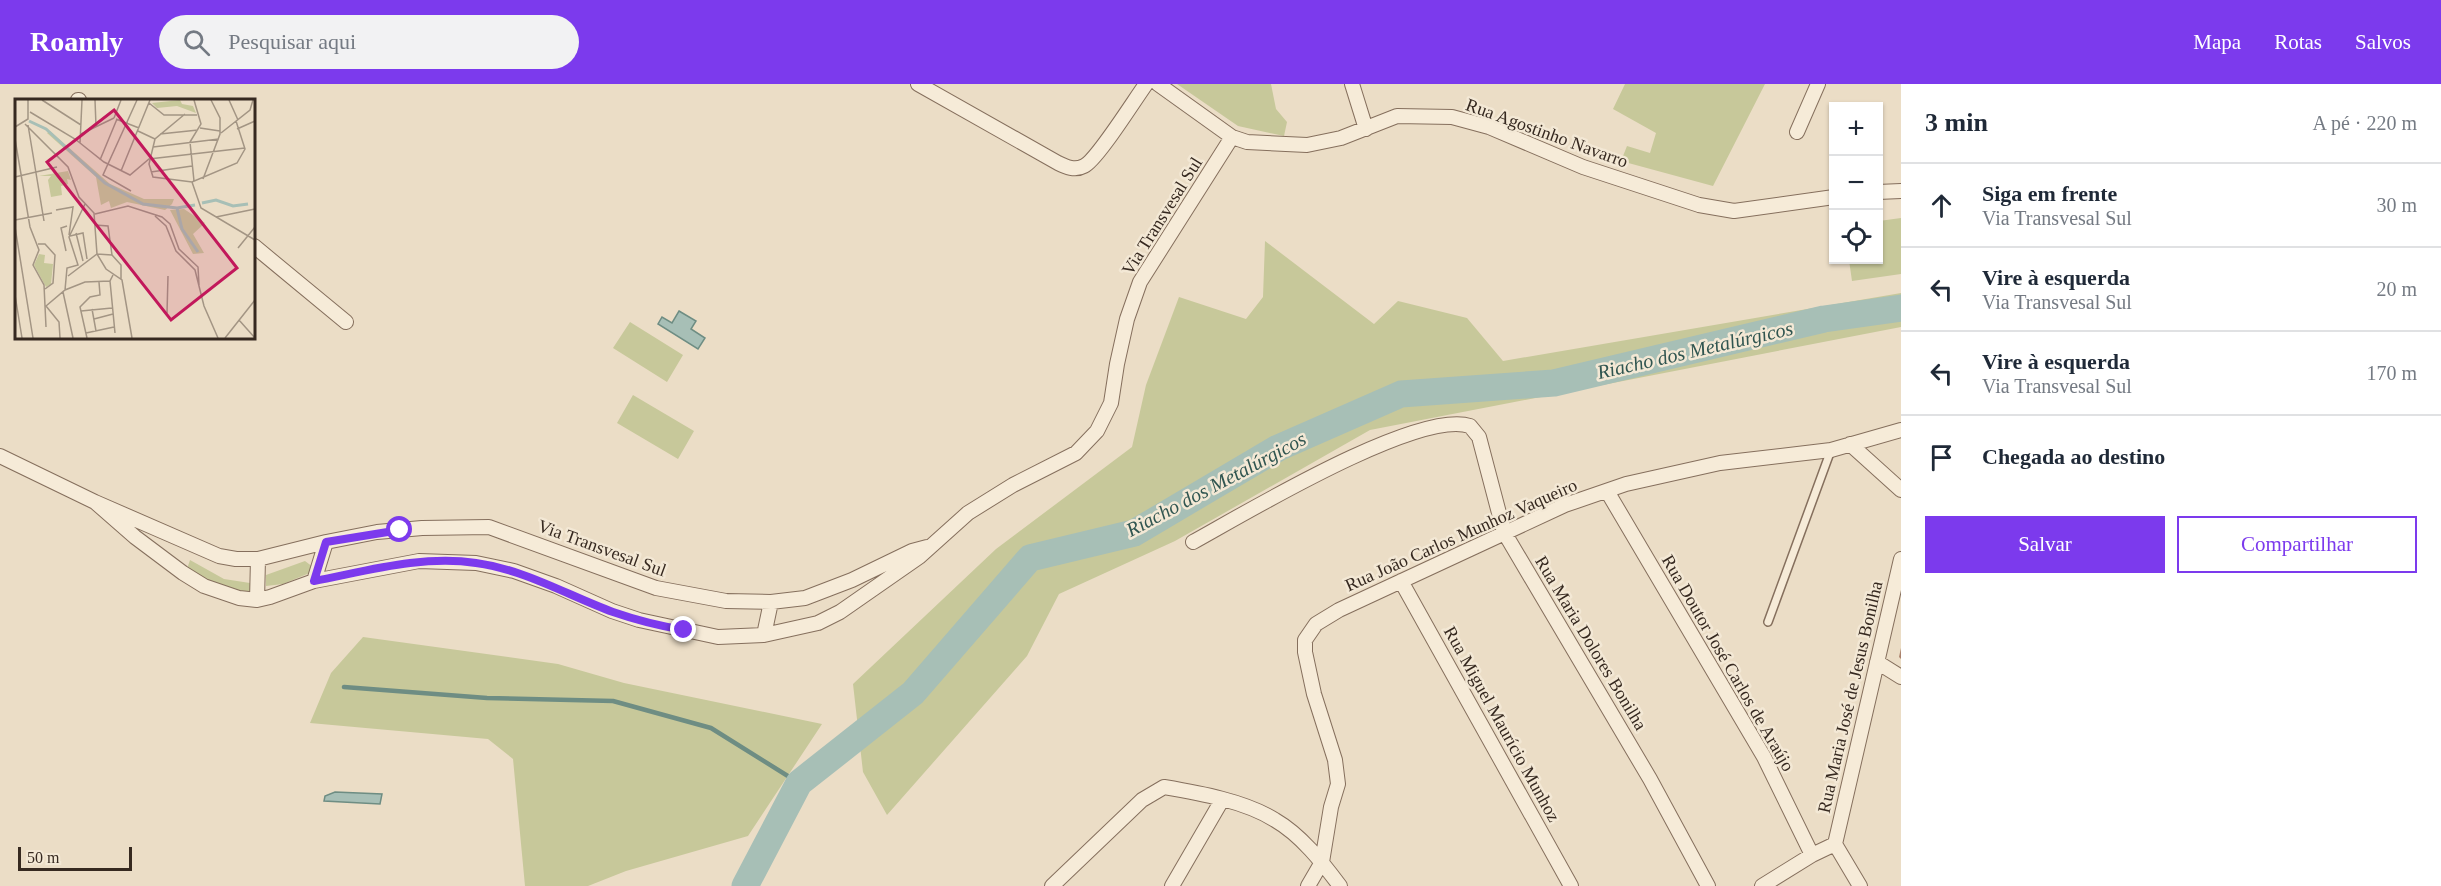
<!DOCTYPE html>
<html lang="pt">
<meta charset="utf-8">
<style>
body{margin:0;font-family:Georgia,serif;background:#f2f2f3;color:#1f2937}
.controls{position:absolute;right:18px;top:18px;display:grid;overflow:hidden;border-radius:0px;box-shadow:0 2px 4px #0004}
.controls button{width:54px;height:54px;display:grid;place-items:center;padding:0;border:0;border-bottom:2px solid #e0e1e3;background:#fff;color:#1f2937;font:30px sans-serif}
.scale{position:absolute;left:18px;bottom:15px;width:114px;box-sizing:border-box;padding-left:6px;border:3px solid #362920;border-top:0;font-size:16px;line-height:21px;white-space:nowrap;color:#362920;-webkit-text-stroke:4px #f3e8d5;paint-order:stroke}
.stop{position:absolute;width:18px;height:18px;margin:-14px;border:4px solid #7c3aed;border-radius:50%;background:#fff}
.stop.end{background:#7c3aed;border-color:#fff;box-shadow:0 2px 6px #0008}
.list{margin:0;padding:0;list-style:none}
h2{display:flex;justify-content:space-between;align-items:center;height:78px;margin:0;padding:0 24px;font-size:26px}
h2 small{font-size:20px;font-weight:400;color:#747a83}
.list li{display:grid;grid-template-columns:39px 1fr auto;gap:18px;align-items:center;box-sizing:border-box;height:84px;padding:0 24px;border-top:2px solid #e0e1e3}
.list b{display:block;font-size:22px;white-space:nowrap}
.list p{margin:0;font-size:20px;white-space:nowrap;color:#747a83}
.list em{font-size:20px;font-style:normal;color:#747a83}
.actions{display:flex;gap:12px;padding:18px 24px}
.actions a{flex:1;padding:14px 0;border:2px solid #7c3aed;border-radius:0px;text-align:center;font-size:21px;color:#7c3aed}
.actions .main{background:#7c3aed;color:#fff}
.icon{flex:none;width:33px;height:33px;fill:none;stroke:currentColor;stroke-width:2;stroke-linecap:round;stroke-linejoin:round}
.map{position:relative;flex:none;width:1901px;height:802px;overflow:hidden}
header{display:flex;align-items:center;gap:36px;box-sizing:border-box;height:84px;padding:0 30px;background:#7c3aed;color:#fff}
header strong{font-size:28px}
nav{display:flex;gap:33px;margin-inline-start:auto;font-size:21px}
.search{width:420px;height:54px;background:#f2f2f3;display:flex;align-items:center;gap:15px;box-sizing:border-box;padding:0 21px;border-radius:33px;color:#747a83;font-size:22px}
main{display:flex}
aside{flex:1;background:#fff}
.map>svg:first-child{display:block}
.green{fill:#c7c89a}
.water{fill:#a7bfb6;stroke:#6e8d83;stroke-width:1.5}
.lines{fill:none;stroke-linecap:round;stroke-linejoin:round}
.stream{stroke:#6e8d83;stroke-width:4.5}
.river{stroke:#a7bfb6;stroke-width:27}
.service-casing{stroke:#856f5d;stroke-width:10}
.minor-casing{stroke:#856f5d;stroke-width:16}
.service{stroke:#f6ebd8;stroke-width:7}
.minor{stroke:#f6ebd8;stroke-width:14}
.wall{fill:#aa826c}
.route{stroke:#7c3aed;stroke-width:8}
.labels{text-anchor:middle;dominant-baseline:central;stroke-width:5;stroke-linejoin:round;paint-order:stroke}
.street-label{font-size:18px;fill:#362920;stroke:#f3e8d5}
.water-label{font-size:20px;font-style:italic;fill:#305550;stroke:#f3e8d5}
.inset-river{fill:none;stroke:#a7bfb6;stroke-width:3}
.inset-road{fill:none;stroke:#a39584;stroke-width:1.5}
.view{fill:#c2185b;fill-opacity:0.15;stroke:#c2185b;stroke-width:3}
.inset-edge{fill:none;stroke:#362920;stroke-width:3}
</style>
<header>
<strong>Roamly</strong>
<div class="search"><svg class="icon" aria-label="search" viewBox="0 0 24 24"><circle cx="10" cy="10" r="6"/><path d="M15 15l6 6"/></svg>Pesquisar aqui</div>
<nav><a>Mapa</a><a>Rotas</a><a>Salvos</a></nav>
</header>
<main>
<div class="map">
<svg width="1901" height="802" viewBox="0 0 1901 802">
<rect width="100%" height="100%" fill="#ebddc6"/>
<!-- green -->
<path class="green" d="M 1177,0 L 1271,0 L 1276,25 L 1287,38 L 1284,52 L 1238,42 Z
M 1625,0 L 1765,0 L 1713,102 L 1621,77 L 1627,62 L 1650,69 L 1656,49 L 1613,25 Z
M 1901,134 L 1901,190 L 1852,197 L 1849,176 L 1878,176 L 1879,137 Z
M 1265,157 L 1374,240 L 1398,217 L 1467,234 L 1503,277 L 1901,209 L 1901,243 L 1370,346 L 1175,457 L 1059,510 L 1027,572 L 887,731 L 863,688 L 853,600 L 996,465 L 1132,363 L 1146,301 L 1179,213 L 1246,235 L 1263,213 Z
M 630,238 L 683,271 L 667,298 L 613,264 Z
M 633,311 L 694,347 L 678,375 L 617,339 Z
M 190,476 L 224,495 L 250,499 L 255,509 L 224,509 L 187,485 Z
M 305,477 L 313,483 L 312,488 L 283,500 L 266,502 L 266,491 Z
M 363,553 L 558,580 L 624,599 L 822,640 L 748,752 L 626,787 L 588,802 L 525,802 L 513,675 L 488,655 L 310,639 L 331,589 Z"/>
<!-- water -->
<path class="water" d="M 679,227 L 696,237 L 691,245 L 705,254 L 698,265 L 658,240 L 662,233 L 672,239 Z
M 335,708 L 382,710 L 380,720 L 324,717 L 325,712 Z"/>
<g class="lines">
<!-- stream -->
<path class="stream" d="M 344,603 L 487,614 L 613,617 L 711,644 L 799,699"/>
<!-- river -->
<path class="river" d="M 745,802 L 799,699 L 913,609 L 1030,474 L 1134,449 L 1278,364 L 1401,310 L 1554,299 L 1824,235 L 1901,224"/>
<!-- service casing -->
<g class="service-casing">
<path id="service" d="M 1768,538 L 1831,366"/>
</g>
<!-- minor casing -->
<g class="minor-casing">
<path id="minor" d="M 918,0 L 1058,79 C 1066,83 1075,87 1084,82 C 1097,76 1135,15 1146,0
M 1158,0 L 1232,53 L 1247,58 L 1307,61 L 1341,54 L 1397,32 L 1452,33 L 1489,43 L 1583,83 L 1699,121 L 1734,127 L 1834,113
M 1352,0 L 1366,45
M 78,16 L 79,16
M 1797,48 L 1818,0
M 1878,108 L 1901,107
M 254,162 L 346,238
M 1850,360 L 1901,406
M 0,372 L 95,418 L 219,472 L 236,475 L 258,475 L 326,458 L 377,448 L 422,444 L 489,443 L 656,504 L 726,517 L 771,518 L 805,514 L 852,496 L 912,467 L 927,463
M 1607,407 L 1764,673 L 1812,771
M 95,418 L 135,453 L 183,489 L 204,502 L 239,514 L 257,516 L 270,513 L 314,497 L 419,477 L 476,479 L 514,487 L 556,502 L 612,527 L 639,536 L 718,553 L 764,551 L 818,539 L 840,528 L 919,473 L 968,429 L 1013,401 L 1076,369 L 1097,347 L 1111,319 L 1117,280 L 1127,235 L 1140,198 L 1232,53
M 1193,458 C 1244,430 1418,325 1470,342 L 1479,353 L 1504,448 L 1650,695 L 1708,802
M 314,497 L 326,458
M 1401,497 L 1571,802
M 257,516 L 258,475
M 764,551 L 771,518
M 1877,578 L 1901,593
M 1835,760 L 1901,475
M 1835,760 L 1860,802
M 1052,802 L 1142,716 L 1164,703 C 1199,709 1245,717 1275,736 C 1301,751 1322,778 1340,802
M 1172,802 L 1222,716
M 1308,802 L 1322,778 L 1331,723 L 1338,700 L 1335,676 L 1314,610 L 1305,568 L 1305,556 L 1316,540 L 1339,526 L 1565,421 L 1626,400 L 1720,379 L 1831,366 L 1901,346
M 1762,802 L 1812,771 L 1835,760"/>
</g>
<!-- service -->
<use href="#service" class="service"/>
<!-- minor -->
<use href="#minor" class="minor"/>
</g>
<!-- wall -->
<path class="wall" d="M 1901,564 L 1901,575 L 1899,573 Z"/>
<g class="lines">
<!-- route -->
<path class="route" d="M 400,446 L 326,458 L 314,497 C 367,487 422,471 476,479 C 526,486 567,511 613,528 C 636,536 660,542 684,546"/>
</g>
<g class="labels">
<!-- street labels -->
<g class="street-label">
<text transform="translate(1547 49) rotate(20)">Rua Agostinho Navarro</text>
<text transform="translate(1162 132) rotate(-58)">Via Transvesal Sul</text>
<text transform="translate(1461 451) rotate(-24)">Rua João Carlos Munhoz Vaqueiro</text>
<text transform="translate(602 464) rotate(20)">Via Transvesal Sul</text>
<text transform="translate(1591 559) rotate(59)">Rua Maria Dolores Bonilha</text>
<text transform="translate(1728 579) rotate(60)">Rua Doutor José Carlos de Araújo</text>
<text transform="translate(1850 613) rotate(-77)">Rua Maria José de Jesus Bonilha</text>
<text transform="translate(1502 640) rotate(61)">Rua Miguel Maurício Munhoz</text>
</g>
<!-- water labels -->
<g class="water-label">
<text transform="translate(1695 266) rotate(-13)">Riacho dos Metalúrgicos</text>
<text transform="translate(1216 400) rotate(-28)">Riacho dos Metalúrgicos</text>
</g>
</g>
<!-- overview -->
<g transform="translate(15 15)">
<rect width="240" height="240" fill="#ebddc6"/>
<path d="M 165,1 L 167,5 L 178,7 L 181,14 L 162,7 L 142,9 L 137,4 ZM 35,32 L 95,85 L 129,100 L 159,100 L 157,105 L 150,111 L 112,103 L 96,109 L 94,102 L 86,106 L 81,78 L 32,34 ZM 53,72 L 56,81 L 52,80 L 53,85 L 46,87 L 47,96 L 36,98 L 33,81 L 36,77 L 24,77 ZM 169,110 L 190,124 L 178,135 L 189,154 L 178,155 L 155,111 ZM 24,155 L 30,156 L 29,164 L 38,165 L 36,185 L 31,188 L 19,166 Z" fill="#c7c89a"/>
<path class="inset-river" d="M 14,22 L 31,30 L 90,84 L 128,105 L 162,109 L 180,106M 187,104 L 201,101 L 218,107 L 233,105M 162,109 L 167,130 L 183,153"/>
<path class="inset-road" d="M 27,1 L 66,26M 80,1 L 81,27M 179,1 L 186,25 L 175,43 L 179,82M 214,1 L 223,21M 134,4 L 149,16 L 182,16M 15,13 L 60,40 L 89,63 L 115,76 L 134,60 L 230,49M 170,15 L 140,40 L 134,65 L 138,78 L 177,83 L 222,64 L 230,50 L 221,22M 99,19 L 106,1M 101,20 L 124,29M 10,25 L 53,68 L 64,98 L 79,114 L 82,155 L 91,170 L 107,181 L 117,239M 13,26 L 29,122M 0,28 L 13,20 L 13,1M 185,29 L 205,32M 222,30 L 240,22M 123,32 L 140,40M 206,34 L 235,11 L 238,1M 66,35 L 99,19M 145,35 L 183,31M 0,40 L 15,128 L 24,151 L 18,166 L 29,186 L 31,228M 65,44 L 67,1M 138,48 L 204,40M 85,61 L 102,20M 106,72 L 135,1M 136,73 L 177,67M 0,78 L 42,68M 188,80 L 205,35 L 205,19 L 196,1M 177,83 L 186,109 L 240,141M 116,92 L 88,76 L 122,1M 41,111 L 58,108 L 54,136M 80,115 L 113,107 L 147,118 L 155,125 L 164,150 L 183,168 L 184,186M 140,117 L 151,127 L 161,152 L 180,171 L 189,207 L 203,239M 201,118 L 240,110M 0,121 L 37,114M 80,126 L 93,127 L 97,156M 0,128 L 18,239M 61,134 L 68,162M 55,137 L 68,134 L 72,160M 23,145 L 30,145 L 40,156 L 38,184 L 30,190M 223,149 L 240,128M 51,152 L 46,129 L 52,127M 97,156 L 106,166 L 106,180M 98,176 L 95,182 L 100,234M 53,177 L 82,155 L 97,156M 50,191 L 52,169 L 63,166 L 54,138 L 70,105M 48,193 L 58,239M 0,196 L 7,239M 31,207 L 50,191 L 70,183 L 95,182M 31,207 L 44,223 L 45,239M 77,210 L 81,232M 66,212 L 97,209M 152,214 L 153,177M 79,220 L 98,215M 224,221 L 240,239M 71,234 L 99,228M 72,239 L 65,208 L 75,198 L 85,196 L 84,183M 210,239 L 240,201"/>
<path class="view" d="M 99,11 L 222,169 L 156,221 L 32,63 Z"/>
<rect width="240" height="240" class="inset-edge"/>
</g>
</svg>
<div class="controls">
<button>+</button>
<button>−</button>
<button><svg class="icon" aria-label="locate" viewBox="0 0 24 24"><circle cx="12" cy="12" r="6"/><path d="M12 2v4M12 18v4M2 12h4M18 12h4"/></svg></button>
</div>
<div class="scale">50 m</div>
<div class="stop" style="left:400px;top:446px"></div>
<div class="stop end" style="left:684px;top:546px"></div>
</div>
<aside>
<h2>3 min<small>A pé · 220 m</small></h2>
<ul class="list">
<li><svg class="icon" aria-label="ahead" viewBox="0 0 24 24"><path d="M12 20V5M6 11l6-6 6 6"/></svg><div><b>Siga em frente</b><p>Via Transvesal Sul</p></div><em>30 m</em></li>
<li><svg class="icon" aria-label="left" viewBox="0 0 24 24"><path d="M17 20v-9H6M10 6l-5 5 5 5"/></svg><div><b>Vire à esquerda</b><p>Via Transvesal Sul</p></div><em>20 m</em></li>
<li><svg class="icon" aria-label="left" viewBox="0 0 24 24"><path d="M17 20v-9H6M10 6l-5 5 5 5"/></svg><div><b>Vire à esquerda</b><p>Via Transvesal Sul</p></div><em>170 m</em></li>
<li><svg class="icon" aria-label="arrive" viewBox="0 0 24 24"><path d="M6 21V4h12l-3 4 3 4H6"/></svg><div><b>Chegada ao destino</b></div></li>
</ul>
<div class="actions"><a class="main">Salvar</a><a>Compartilhar</a></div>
</aside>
</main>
